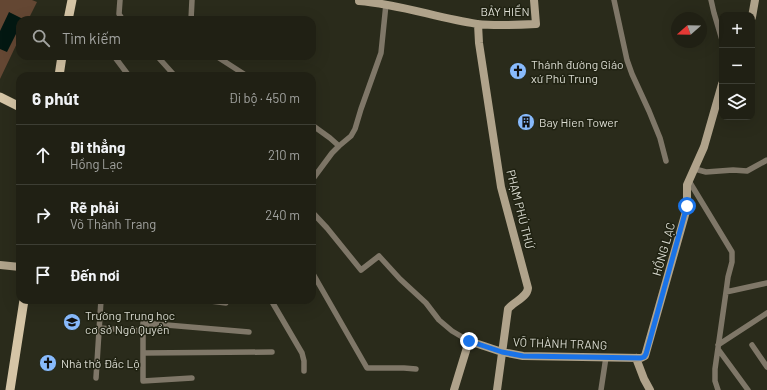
<!DOCTYPE html>
<html lang="vi">
<meta charset="utf-8">
<style>
body{margin:0;font-family:Barlow,sans-serif;background:#28281d;color:#f1f3f6}
.controls{position:absolute;right:12px;top:12px;display:grid;overflow:hidden;border-radius:8px;box-shadow:0 4px 16px #0002}
.controls button{width:36px;height:36px;display:grid;place-items:center;padding:0;border:0;border-bottom:1px solid #3d3e34;background:#202014;color:#f1f3f6;font:20px sans-serif}
.compass{position:absolute;left:671px;top:12px;width:36px;height:36px;border-radius:50%;background:#202014;box-shadow:0 4px 16px #0002;rotate:250deg}
.stop{position:absolute;width:12px;height:12px;margin:-9px;border:3px solid #1a73e8;border-radius:50%;background:#fff}
.stop.end{background:#1a73e8;border-color:#fff;box-shadow:0 1px 4px #0008}
.list{margin:0;padding:0;list-style:none}
h2{display:flex;justify-content:space-between;align-items:center;height:52px;margin:0;padding:0 16px;font-size:17px}
h2 small{font-size:13px;font-weight:400;color:#a2a3a0}
.list li{display:grid;grid-template-columns:26px 1fr auto;gap:12px;align-items:center;box-sizing:border-box;height:60px;padding:0 16px;border-top:1px solid #3d3e34}
.list b{display:block;font-size:15px;white-space:nowrap}
.list p{margin:0;font-size:13px;white-space:nowrap;color:#a2a3a0}
.list em{font-size:13px;font-style:normal;color:#a2a3a0}
.icon{flex:none;width:22px;height:22px;fill:none;stroke:currentColor;stroke-width:2;stroke-linecap:round;stroke-linejoin:round}
.map{position:relative;flex:none;width:767px;height:390px;overflow:hidden}
.search{position:absolute;background:#202014;box-shadow:0 4px 16px #0002;left:16px;top:16px;width:300px;height:44px;display:flex;align-items:center;gap:10px;box-sizing:border-box;padding:0 14px;border-radius:12px;color:#a2a3a0;font-size:15px}
.panel{position:absolute;background:#202014;box-shadow:0 4px 16px #0002;left:16px;top:72px;width:300px;height:232px;border-radius:12px}
.map>svg:first-child{display:block}
.green{fill:#644733}
.water{fill:#031812}
.lines{fill:none;stroke-linecap:round;stroke-linejoin:round}
.street{stroke:#7f7768;stroke-width:5.5}
.secondary{stroke:#b0a38b;stroke-width:8}
.primary{stroke:#d5c5a6;stroke-width:9}
.route{stroke:#1a73e8;stroke-width:5}
.labels{text-anchor:middle;dominant-baseline:central;stroke-width:3;stroke-linejoin:round;paint-order:stroke}
.street-label{font-size:12px;fill:#dbdcd2;stroke:#202212}
.poi-label{font-size:12px;fill:#dbdcd2;stroke:#202212;text-anchor:start}
</style>
<div class="map">
<svg width="767" height="390" viewBox="0 0 767 390">
<rect width="100%" height="100%" fill="#2a2b1b"/>
<!-- green -->
<path class="green" d="M 0,0 L 32,0 L 37,2 L 28,20 L 20,20 L 20,37 L 0,79 Z"/>
<!-- water -->
<path class="water" d="M 9,12 L 23,19 L 20,20 L 20,26 L 7,52 L 0,49 L 0,31 Z"/>
<g class="lines">
<!-- street -->
<path class="street" d="M 120,0 L 119,14 L 123,20
M 614,0 L 627,60 L 632,74 L 649,111 L 660,138 L 666,161
M 711,0 L 714,13 L 722,40
M 191,20 L 192,0
M 114,56 L 129,76
M 157,56 L 175,76
M 216,56 L 247,76
M 312,125 L 330,138 L 339,146
M 695,169 L 706,172 L 733,170 L 747,171 L 767,160
M 312,180 L 332,153 L 339,146 L 351,136 L 355,129 L 361,109 L 381,53 L 386,4
M 689,181 L 726,242 L 732,252 L 732,262 L 728,277 L 726,292 L 715,369 L 715,381 L 718,390
M 312,212 L 327,228 L 361,270 L 379,256 L 400,279 L 426,303 L 439,320 L 452,331 L 469,341
M 312,272 L 367,368 L 404,368 L 416,369
M 726,292 L 767,283
M 203,300 L 226,303
M 271,300 L 302,353 L 304,361 L 304,371
M 99,328 L 143,331
M 718,345 L 767,313
M 752,345 L 767,367
M 718,349 L 748,390
M 143,353 L 272,352
M 96,378 L 101,300
M 192,378 L 143,381 L 143,323 L 249,332
M 601,390 L 606,357"/>
<!-- secondary -->
<path class="secondary" d="M 359,0 L 359,1 C 399,4 437,18 477,24 C 496,26 516,25 536,24 L 534,0
M 752,17 L 755,0
M 478,24 L 479,43 L 501,187 L 528,288 C 527,298 514,301 508,309 L 497,390
M 0,265 L 20,267
M 636,358 L 644,379 L 650,390
M 454,390 L 469,341 L 502,352 L 523,356 L 641,358 L 645,356 L 687,208 L 687,185 L 704,147 L 722,84"/>
<!-- primary -->
<path class="primary" d="M 68,20 L 72,0
M 59,76 L 62,56
M 0,97 L 20,107
M 10,390 L 24,300"/>
</g>
<g class="lines">
<!-- route -->
<path class="route" d="M 469,341 L 502,352 L 523,356 L 641,358 L 644,357 L 646,354 L 687,206"/>
</g>
<!-- icons -->
<defs>
<g id="church-disc" transform="scale(0.9)"><circle r="9.5" fill="#88bafc" stroke="#202212"/><path d="M-1.2-6h2.4v3.5h3.3v2.4h-3.3V6h-2.4V-.1h-3.3v-2.4h3.3Z" fill="#111"/></g>
<g id="building-disc" transform="scale(0.9)"><circle r="9.5" fill="#88bafc" stroke="#202212"/><path d="M-4-6H4V6H1V3H-1V6H-4ZM-2.5-4.3h1.7v1.8h-1.7ZM.8-4.3h1.7v1.8H.8ZM-2.5-1h1.7V.8h-1.7ZM.8-1h1.7V.8H.8Z" fill="#111"/></g>
<g id="school-disc" transform="scale(0.9)"><circle r="9.5" fill="#88bafc" stroke="#202212"/><path d="M0-5L7-2L0 1L-7-2ZM-4 1L0 2.5L4 1V4Q0 6-4 4Z" fill="#111"/></g>
</defs>
<g fill-rule="evenodd">
<use href="#church-disc" x="518" y="71"/>
<use href="#building-disc" x="526" y="122"/>
<use href="#school-disc" x="72" y="322"/>
<use href="#church-disc" x="48" y="363"/>
</g>
<g class="labels">
<!-- street labels -->
<g class="street-label">
<text x="505" y="11">BẢY HIỀN</text>
<text transform="translate(521 209) rotate(76)">PHẠM PHÚ THỨ</text>
<text transform="translate(663 249) rotate(-74)">HỒNG LẠC</text>
<text transform="translate(560 343) rotate(2)">VÕ THÀNH TRANG</text>
</g>
<!-- poi labels -->
<g class="poi-label">
<text x="531" y="64">Thánh đường Giáo<tspan x="531" dy="14">xứ Phú Trung</tspan></text>
<text x="539" y="122">Bay Hien Tower</text>
<text x="85" y="315">Trường Trung học<tspan x="85" dy="14">cơ sở Ngô Quyền</tspan></text>
<text x="61" y="363">Nhà thờ Đắc Lộ</text>
</g>
</g>
</svg>
<div class="controls">
<button>+</button>
<button>−</button>
<button><svg class="icon" aria-label="layers" viewBox="0 0 24 24"><path d="M12 4l9 5-9 5-9-5zM3 14l9 5 9-5"/></svg></button>
</div>
<svg class="compass" viewBox="-18 -18 36 36"><path d="M0-13l5 13h-10z" fill="#e53935"/><path d="M0 13l5-13h-10z" fill="#a2a3a0"/></svg>
<div class="stop" style="left:687px;top:206px"></div>
<div class="stop end" style="left:469px;top:341px"></div>
<div class="search"><svg class="icon" aria-label="search" viewBox="0 0 24 24"><circle cx="10" cy="10" r="6"/><path d="M15 15l6 6"/></svg>Tìm kiếm</div>
<section class="panel">
<h2>6 phút<small>Đi bộ · 450 m</small></h2>
<ul class="list">
<li><svg class="icon" aria-label="ahead" viewBox="0 0 24 24"><path d="M12 20V5M6 11l6-6 6 6"/></svg><div><b>Đi thẳng</b><p>Hồng Lạc</p></div><em>210 m</em></li>
<li><svg class="icon" aria-label="right" viewBox="0 0 24 24"><path d="M7 20v-9h11M14 6l5 5-5 5"/></svg><div><b>Rẽ phải</b><p>Võ Thành Trang</p></div><em>240 m</em></li>
<li><svg class="icon" aria-label="arrive" viewBox="0 0 24 24"><path d="M6 21V4h12l-3 4 3 4H6"/></svg><div><b>Đến nơi</b></div></li>
</ul>
</section>
</div>
